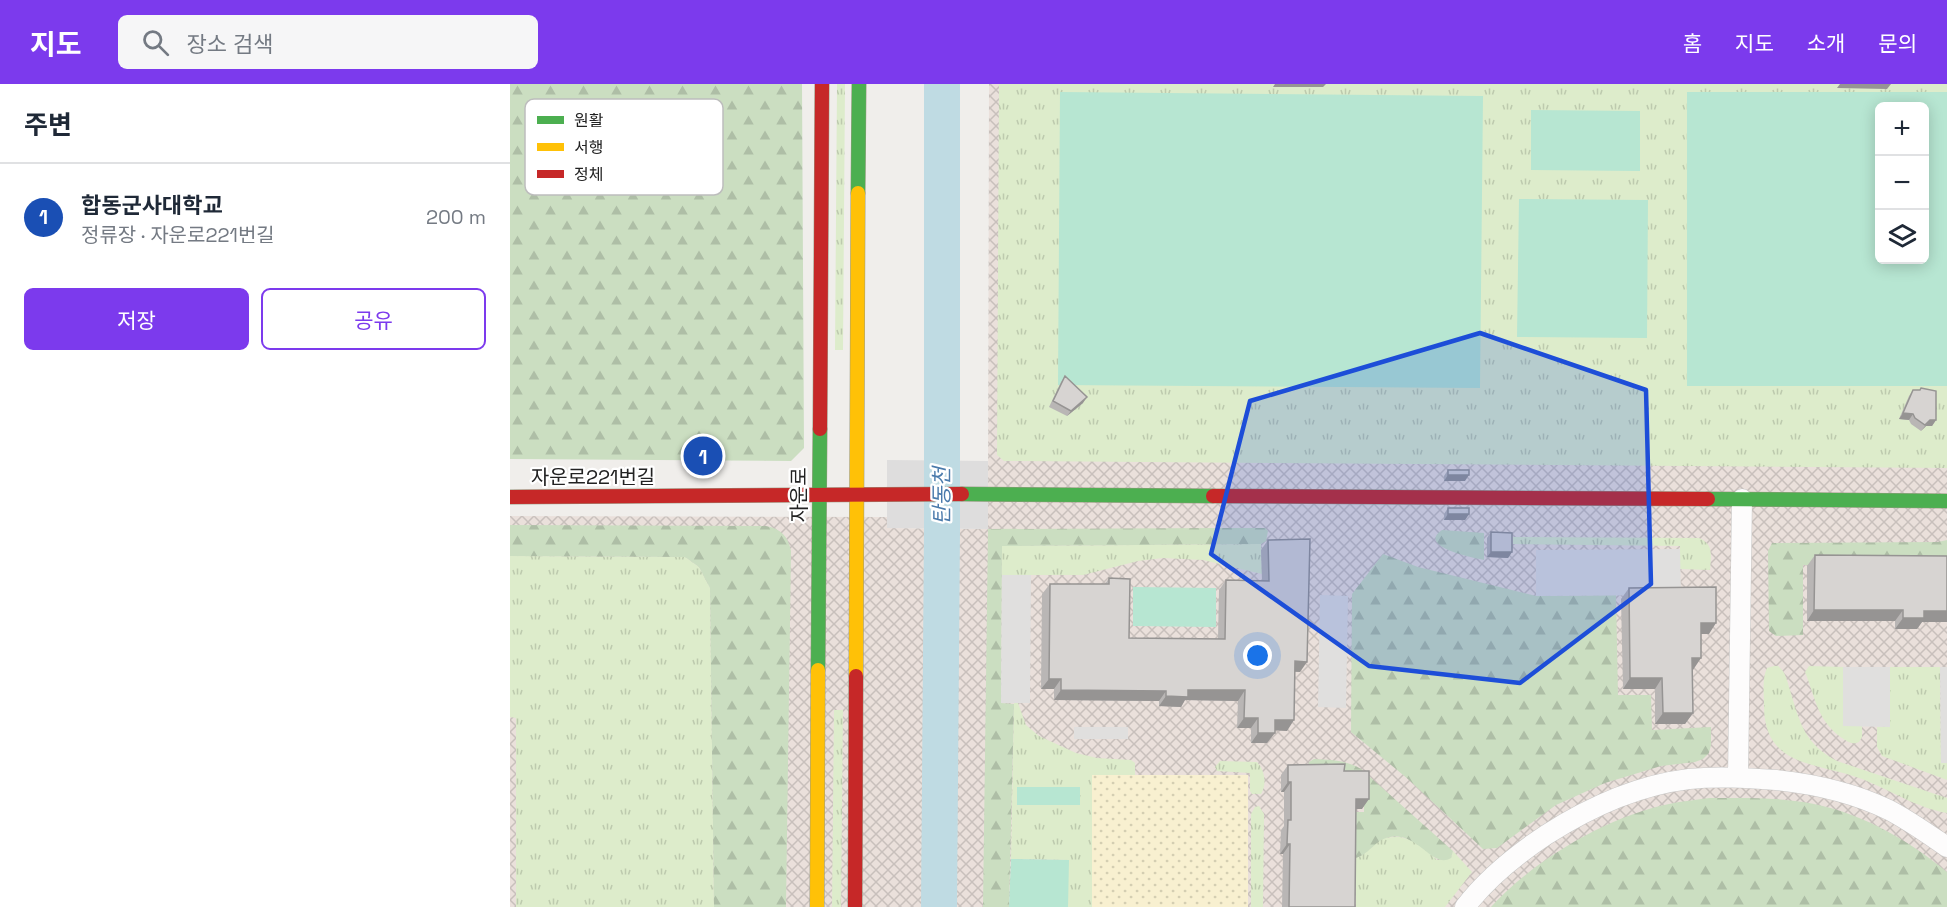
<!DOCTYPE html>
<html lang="ko">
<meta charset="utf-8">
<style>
body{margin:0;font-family:"Space Grotesk","Noto Sans KR",sans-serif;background:#f6f6f7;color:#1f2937}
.controls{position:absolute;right:18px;top:18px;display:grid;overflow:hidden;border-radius:9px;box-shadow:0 3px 15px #0003}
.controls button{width:54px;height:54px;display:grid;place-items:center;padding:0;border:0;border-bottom:2px solid #e0e1e3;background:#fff;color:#1f2937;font:30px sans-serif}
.you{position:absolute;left:748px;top:572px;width:21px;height:21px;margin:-15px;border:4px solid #fff;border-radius:50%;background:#1a73e8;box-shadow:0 0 0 9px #1a73e833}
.badge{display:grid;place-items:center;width:39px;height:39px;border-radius:50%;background:#7c3aed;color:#fff;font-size:20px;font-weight:700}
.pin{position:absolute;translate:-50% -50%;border:3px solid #fff;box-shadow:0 2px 6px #0006}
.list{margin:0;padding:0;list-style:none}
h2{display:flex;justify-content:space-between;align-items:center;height:78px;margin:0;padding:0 24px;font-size:26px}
h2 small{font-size:20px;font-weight:400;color:#747a83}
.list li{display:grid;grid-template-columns:39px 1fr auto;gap:18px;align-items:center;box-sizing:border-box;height:108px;padding:0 24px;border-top:2px solid #e0e1e3}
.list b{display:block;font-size:22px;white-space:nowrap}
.list p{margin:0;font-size:20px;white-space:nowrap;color:#747a83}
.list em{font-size:20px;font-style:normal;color:#747a83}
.actions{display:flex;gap:12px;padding:18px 24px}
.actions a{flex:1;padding:14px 0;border:2px solid #7c3aed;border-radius:9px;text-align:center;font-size:21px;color:#7c3aed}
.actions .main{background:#7c3aed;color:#fff}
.icon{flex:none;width:33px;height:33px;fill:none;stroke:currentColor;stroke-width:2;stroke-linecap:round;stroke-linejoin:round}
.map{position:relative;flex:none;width:1437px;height:823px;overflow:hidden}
header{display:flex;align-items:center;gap:36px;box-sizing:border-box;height:84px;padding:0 30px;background:#7c3aed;color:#fff}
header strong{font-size:28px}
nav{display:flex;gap:33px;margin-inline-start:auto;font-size:21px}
.search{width:420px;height:54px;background:#f6f6f7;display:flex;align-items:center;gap:15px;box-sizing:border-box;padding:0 21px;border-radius:9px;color:#747a83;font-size:22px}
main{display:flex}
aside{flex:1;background:#fff}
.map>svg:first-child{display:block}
.military{fill:url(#military-cross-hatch);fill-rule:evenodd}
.grass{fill:url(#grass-tufts)}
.forest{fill:url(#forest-firs)}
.sand{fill:url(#sand-dots)}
.pitch{fill:#b7e6d2;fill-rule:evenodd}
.parking{fill:#e0dfde}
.pier{fill:#dedddd}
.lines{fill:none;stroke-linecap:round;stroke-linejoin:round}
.river{stroke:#bfdbe3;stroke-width:36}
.street-casing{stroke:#c9c8c7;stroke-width:21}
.fast-casing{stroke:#999a82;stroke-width:15}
.slow-casing{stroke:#999a82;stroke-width:15}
.jam-casing{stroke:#999a82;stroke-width:15}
.street{stroke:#fdfcfc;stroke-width:20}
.fast{stroke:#4caf50;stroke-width:14}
.slow{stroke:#ffc107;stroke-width:14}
.jam{stroke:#c62828;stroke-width:14}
.wall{fill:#b9b6b5}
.shaded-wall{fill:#969493}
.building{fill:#d7d4d2;stroke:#969493;stroke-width:1.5}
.marked{fill:#1d4ed8;fill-opacity:0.2;stroke:#1d4ed8;stroke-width:4.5;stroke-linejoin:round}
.labels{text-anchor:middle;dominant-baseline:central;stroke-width:4.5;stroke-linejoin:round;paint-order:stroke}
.street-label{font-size:20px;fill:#222;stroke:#fff}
.water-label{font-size:21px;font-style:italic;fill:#4a7aab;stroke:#fff}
.key{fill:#fff;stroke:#bdbdbd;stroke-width:1.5}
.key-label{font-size:16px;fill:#222}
</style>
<header>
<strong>지도</strong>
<div class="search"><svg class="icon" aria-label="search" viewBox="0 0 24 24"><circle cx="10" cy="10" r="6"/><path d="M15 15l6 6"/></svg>장소 검색</div>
<nav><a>홈</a><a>지도</a><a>소개</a><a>문의</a></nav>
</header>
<main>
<aside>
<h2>주변<small></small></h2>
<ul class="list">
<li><span class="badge" style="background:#1a4fb4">1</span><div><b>합동군사대학교</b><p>정류장 · 자운로221번길</p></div><em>200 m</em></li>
</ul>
<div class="actions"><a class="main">저장</a><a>공유</a></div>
</aside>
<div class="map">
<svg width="1437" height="823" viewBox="0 0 1437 823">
<defs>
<pattern id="military-cross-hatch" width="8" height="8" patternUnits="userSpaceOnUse" patternTransform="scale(1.5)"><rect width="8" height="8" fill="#eae0db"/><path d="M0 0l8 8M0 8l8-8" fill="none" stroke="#c8c0bc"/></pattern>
<pattern id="grass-tufts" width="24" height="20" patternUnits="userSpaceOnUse" patternTransform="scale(1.5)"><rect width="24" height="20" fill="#ddeccb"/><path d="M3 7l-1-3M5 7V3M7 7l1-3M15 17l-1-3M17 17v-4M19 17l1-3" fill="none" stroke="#bdcaae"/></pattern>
<pattern id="forest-firs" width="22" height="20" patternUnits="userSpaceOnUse" patternTransform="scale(1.5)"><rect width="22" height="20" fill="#cbdec1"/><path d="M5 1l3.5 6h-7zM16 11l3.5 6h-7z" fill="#aebea6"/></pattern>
<pattern id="sand-dots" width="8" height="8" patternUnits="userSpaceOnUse" patternTransform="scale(1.5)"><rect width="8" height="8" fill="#f8f0d0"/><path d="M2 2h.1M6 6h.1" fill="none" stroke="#d4ceb2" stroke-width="1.8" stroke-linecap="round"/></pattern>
</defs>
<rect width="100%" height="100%" fill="#f0eeeb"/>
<!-- military -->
<path class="military" d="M 479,0 L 1437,0 L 1437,823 L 0,823 L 0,432 L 377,433 L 377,444 L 478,445 ZM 1370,22 L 1414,22 L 1414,176 L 1370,176 Z"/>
<!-- grass -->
<path class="grass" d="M 327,0 L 335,0 L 333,266 L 325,266 Z
M 489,0 L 1437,0 L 1437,8 L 1178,8 L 1177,301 L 1437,302 L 1437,384 L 494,377 L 487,371 Z
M 1003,453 L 1189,454 C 1204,460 1201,472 1200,486 L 1170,485 L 1170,462 L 1003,460 Z
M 751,460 L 752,490 L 693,476 L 653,474 L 628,477 L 573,491 L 492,491 L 492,462 Z
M 0,472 L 175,473 L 189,483 L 200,504 L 204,823 L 6,823 L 6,634 L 0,633 Z
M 1264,582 L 1268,582 C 1276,588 1277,597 1280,606 C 1290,640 1295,660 1327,677 L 1437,714 L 1437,729 C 1407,724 1380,706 1352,695 C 1307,678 1253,684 1254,620 C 1254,609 1252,594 1257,584 Z
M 1299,582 L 1333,583 L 1333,642 L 1352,642 L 1352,653 L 1349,658 C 1342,661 1338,658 1332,654 C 1309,638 1306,618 1297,593 L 1295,588 Z
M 1380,583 L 1430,583 L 1431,678 L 1437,679 L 1437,696 L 1372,672 L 1367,663 L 1367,643 L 1380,642 Z
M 504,619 L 508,619 L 516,641 L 529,652 L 566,669 L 587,674 L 621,676 L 625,679 L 625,691 L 582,691 L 582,823 L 558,823 L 558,776 L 501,775 Z
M 324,626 L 333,626 L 331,823 L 322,823 Z
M 710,677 L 747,678 C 755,686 757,701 751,710 L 742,710 L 740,707 L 740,689 L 707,687 L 705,683 Z
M 749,722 L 754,730 L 753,823 L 741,823 L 741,730 L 745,723 Z
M 890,753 L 907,758 L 927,776 L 941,774 L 943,767 L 962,788 L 935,823 L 846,823 L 845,774 C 858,771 862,758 874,754 C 879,753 885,753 890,753 Z"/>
<!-- forest -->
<path class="forest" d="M 0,0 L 292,0 L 294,364 L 281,377 L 0,375 Z
M 0,441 L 256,442 C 271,445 278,452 281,467 L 276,823 L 204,823 L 200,504 L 189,483 L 175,473 L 0,472 Z
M 709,444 L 755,444 L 758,447 L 756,457 L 751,460 L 492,462 L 491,619 L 504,620 L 499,823 L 473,823 L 478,445 Z
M 932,446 L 974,449 L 974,476 C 965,474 906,463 932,446 Z
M 1437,456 L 1437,481 L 1293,481 L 1293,551 L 1266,552 L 1259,547 L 1258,467 L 1262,459 L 1428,458 Z
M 873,470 L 908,483 L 1026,512 L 1106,511 L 1108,611 L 1141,611 L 1142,646 L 1201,643 L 1201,661 L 1199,669 L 1193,675 L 1185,678 L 1151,682 L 1095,699 L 1046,721 L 987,764 L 973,765 L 898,695 L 841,648 L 842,510 Z
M 804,675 C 821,676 836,676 851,685 L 943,767 L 941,774 C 925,784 912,757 891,753 C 866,749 863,770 845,774 L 841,770 L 843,728 L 854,728 L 854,695 L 798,684 L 799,678 Z
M 1200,714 C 1231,714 1262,713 1293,718 C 1346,726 1396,754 1437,788 L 1437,823 L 981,823 C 1024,776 1096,733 1159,720 C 1172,717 1186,716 1200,714 Z"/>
<!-- sand -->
<path class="sand" d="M 582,691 L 738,691 L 738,823 L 582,823 Z"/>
<!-- pitch -->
<path class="pitch" d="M 550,8 L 973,12 L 970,304 L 548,301 Z
M 1177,8 L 1437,8 L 1437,302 L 1177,302 ZM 1370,22 L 1414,22 L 1414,176 L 1370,176 Z
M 1021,26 L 1130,27 L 1130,87 L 1021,86 Z
M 1009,115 L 1138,116 L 1137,254 L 1007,253 Z
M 623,503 L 706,504 L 706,543 L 623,542 Z
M 507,703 L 570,703 L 570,721 L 507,721 Z
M 501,775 L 559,776 L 558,823 L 499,823 Z"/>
<!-- parking -->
<path class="parking" d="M 1170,465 L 1171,511 L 1026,512 L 1026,466 Z
M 492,491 L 521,491 L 520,619 L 491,619 Z
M 810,511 L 838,512 L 836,624 L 808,623 Z
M 1333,583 L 1380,583 L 1380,643 L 1333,642 Z
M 1430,583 L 1437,583 L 1437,679 L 1431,679 Z
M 564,643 L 618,643 L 618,655 L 564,655 Z"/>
<!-- pier -->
<path class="pier" d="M 377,376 L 478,377 L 478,445 L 377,444 Z"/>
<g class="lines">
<!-- river -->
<path class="river" d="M 429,823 L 432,445 L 432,0"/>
<!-- street casing -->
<g class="street-casing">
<path id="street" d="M 1228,693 L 1232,415
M 955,823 C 978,793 1006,771 1036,751 C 1078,724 1129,701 1179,695 C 1208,692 1237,694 1266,696 C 1305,700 1344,709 1379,726 C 1400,737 1418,750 1437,763"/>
</g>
<!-- fast casing -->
<g class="fast-casing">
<path id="fast" d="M 348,109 L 349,0
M 452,410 L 703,412
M 1198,415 L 1437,417
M 308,586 L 310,345"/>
</g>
<!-- slow casing -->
<g class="slow-casing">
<path id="slow" d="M 346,592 L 348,109
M 307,823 L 308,586"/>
</g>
<!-- jam casing -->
<g class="jam-casing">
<path id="jam" d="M 310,345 L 312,0
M 703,412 L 1198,415
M 0,413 L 452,410
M 345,823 L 346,592"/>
</g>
<!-- street -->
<use href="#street" class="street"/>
<!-- fast -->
<use href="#fast" class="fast"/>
<!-- slow -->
<use href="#slow" class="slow"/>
<!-- jam -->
<use href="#jam" class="jam"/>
</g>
<!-- wall -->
<path class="wall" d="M 555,292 L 573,319 L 557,332 L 539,323 L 551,298 Z
M 1403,306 L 1426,336 L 1422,342 L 1416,342 L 1411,347 L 1401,340 L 1399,336 L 1389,335 L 1399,312 Z
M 938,386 L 955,397 L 934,397 L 934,392 Z
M 938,424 L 959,430 L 955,436 L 934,436 L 934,430 Z
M 981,448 L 1002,468 L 998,474 L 977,473 L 977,454 Z
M 758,456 L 790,588 L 785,588 L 777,647 L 765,646 L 757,659 L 741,659 L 741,644 L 727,644 L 728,617 L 675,616 L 671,623 L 649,622 L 649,617 L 544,616 L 544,605 L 531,605 L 532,510 L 540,500 L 595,500 L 599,494 L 619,554 L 708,555 L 709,506 L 716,496 L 752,497 L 751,466 Z
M 1305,471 L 1437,472 L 1437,538 L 1412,538 L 1407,545 L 1385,545 L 1385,537 L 1297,537 L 1297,482 Z
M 1119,504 L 1199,550 L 1191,550 L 1183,586 L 1182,586 L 1183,629 L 1175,640 L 1145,640 L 1145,605 L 1113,605 L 1111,515 Z
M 778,681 L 834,687 L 852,725 L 846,725 L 845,823 L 772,823 L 773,770 L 770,770 L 771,746 L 774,742 L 774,708 L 771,708 L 771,691 Z"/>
<!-- shaded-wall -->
<path class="shaded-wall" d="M 765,0 L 816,0 L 813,3 L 763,3 Z
M 1330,0 L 1381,0 L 1377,5 L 1327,4 Z
M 577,313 L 573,319 L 557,332 L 561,327 Z
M 1393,329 L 1403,330 L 1399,336 L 1389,335 Z
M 1420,336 L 1426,336 L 1422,342 L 1416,342 L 1411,347 Z
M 938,391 L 959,391 L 955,397 L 934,397 Z
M 938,430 L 959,430 L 955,436 L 934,436 Z
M 981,468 L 1002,468 L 998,474 L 977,473 Z
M 1304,526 L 1393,526 L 1385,537 L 1297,537 Z
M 1414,527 L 1437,527 L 1437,538 L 1412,538 L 1407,545 L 1385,545 L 1393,534 Z
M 1191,539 L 1206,539 L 1199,550 L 1183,550 Z
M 1182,574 L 1191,574 L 1183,586 L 1175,586 Z
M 785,577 L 797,578 L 790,588 L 778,587 Z
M 1120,594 L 1152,594 L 1145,605 L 1113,605 Z
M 539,595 L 551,595 L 544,605 L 531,605 Z
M 551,606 L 656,607 L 649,617 L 544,616 Z
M 678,606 L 735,606 L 728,617 L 675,616 L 671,623 L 649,622 L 656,612 Z
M 1153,629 L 1183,629 L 1175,640 L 1145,640 Z
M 734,634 L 748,634 L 741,644 L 727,644 Z
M 765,636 L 784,636 L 777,647 L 758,646 Z
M 748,649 L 765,649 L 757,659 L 741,659 Z
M 778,698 L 781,698 L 774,708 L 771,708 Z
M 846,715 L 859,715 L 852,725 L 839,725 Z
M 777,760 L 780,760 L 773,770 L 770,770 Z"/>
<!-- building -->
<path class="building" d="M 555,292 L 577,313 L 561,327 L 543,317 Z
M 1411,304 L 1426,307 L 1426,336 L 1420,336 L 1415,341 L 1405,334 L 1403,330 L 1393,329 L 1403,306 L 1410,306 Z
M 938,386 L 959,386 L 959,391 L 938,391 Z
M 938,424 L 959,424 L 959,430 L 938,430 Z
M 981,448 L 1002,449 L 1002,468 L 981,468 Z
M 800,455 L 797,578 L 785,577 L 784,636 L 765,636 L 765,649 L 748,649 L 748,634 L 734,634 L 735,606 L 678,606 L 678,613 L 656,612 L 656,607 L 551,606 L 551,595 L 539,595 L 540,500 L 599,500 L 599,494 L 620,495 L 619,554 L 715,555 L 716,496 L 759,497 L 758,456 Z
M 1305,471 L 1437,472 L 1437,527 L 1414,527 L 1414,534 L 1393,534 L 1393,526 L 1304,526 Z
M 1206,503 L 1206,539 L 1191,539 L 1191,574 L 1182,574 L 1183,629 L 1153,629 L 1152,594 L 1120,594 L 1119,504 Z
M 835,680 L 834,687 L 859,687 L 859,715 L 846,715 L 845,823 L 779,823 L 780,760 L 777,760 L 778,736 L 781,736 L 781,698 L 778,698 L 778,681 Z"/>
<!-- marked area -->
<path class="marked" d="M 970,249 L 1136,306 L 1141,500 L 1010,599 L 859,582 L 701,470 L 740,317 Z"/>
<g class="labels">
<!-- street labels -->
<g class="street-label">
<text x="83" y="393">자운로221번길</text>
<text transform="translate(289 411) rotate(-90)">자운로</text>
</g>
<!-- water labels -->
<g class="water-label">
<text transform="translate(431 412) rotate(-90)">탄동천</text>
</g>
</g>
<!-- legend -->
<rect x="15" y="15" width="198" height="96" rx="9" class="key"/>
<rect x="27" y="32" width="27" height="8" fill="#4caf50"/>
<rect x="27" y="59" width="27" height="8" fill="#ffc107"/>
<rect x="27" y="86" width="27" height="8" fill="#c62828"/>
<g class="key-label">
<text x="64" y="42">원활</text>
<text x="64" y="69">서행</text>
<text x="64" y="96">정체</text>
</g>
</svg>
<div class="controls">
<button>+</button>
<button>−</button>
<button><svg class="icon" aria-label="layers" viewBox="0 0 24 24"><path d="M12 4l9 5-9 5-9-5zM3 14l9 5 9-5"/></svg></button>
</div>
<div class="you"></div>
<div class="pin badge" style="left:193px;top:372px;background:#1a4fb4">1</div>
</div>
</main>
